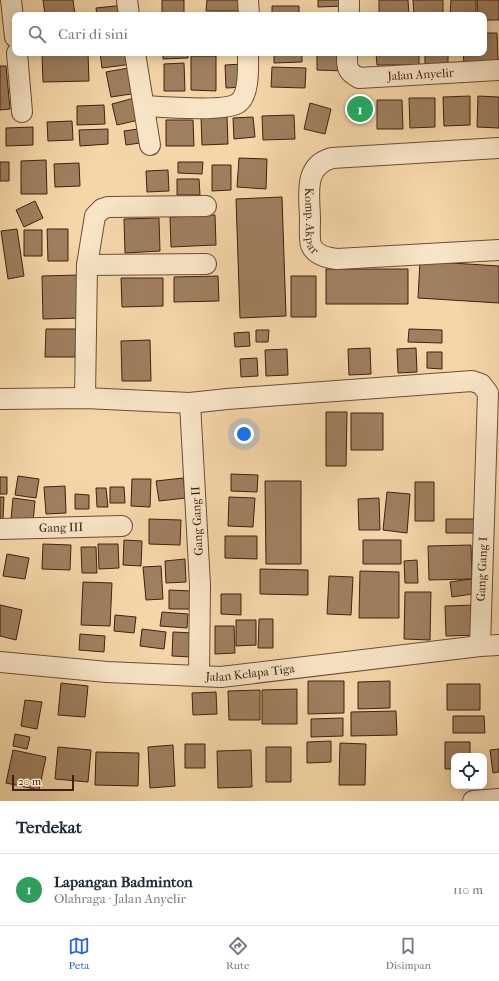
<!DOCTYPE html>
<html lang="id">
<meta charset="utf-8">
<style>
body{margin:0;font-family:"IM FELL French Canon",serif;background:#f2f2f3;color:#1f2937}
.controls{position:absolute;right:12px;bottom:12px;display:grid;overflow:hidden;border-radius:8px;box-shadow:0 2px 10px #0003}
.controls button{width:36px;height:36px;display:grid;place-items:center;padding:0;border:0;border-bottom:1px solid #e0e1e3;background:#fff;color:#1f2937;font:20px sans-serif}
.scale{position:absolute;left:12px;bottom:10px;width:62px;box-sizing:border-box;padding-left:4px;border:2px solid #40210f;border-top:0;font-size:11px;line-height:14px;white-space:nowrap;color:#40210f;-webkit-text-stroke:3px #f8e4c6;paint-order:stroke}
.you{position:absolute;left:244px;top:434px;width:14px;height:14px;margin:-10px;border:3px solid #fff;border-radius:50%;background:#1a73e8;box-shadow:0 0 0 6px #1a73e833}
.badge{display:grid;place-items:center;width:26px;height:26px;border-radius:50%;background:#2563eb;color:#fff;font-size:13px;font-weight:700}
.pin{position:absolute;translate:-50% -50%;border:2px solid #fff;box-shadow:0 1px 4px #0006}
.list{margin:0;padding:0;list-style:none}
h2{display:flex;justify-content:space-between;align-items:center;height:52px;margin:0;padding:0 16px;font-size:17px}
h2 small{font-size:13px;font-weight:400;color:#747a83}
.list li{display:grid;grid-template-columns:26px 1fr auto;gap:12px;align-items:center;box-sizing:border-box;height:72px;padding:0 16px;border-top:1px solid #e0e1e3}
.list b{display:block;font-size:15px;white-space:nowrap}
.list p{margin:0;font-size:13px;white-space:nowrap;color:#747a83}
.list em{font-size:13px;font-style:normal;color:#747a83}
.icon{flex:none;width:22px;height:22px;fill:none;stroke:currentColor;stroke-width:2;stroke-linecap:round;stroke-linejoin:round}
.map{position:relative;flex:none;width:499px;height:801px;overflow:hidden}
.search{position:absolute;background:#fff;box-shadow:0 2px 10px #0003;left:12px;right:12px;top:12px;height:44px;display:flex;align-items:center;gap:10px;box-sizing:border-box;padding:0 14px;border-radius:8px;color:#747a83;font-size:15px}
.sheet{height:124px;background:#fff}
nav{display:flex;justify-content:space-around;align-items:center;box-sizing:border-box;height:56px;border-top:1px solid #e0e1e3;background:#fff;font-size:11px;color:#747a83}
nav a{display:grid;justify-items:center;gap:2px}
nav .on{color:#2563eb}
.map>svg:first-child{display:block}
.building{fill:#9e7f5f;stroke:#40210f}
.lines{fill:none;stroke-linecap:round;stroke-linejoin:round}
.minor-casing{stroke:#6d4e35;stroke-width:22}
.minor{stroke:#f8e4c6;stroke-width:20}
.labels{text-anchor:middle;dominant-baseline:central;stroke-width:4;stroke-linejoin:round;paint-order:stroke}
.street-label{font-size:12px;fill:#40210f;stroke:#f8e4c6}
</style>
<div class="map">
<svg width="499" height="801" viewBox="0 0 499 801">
<rect width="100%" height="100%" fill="#f5d6a8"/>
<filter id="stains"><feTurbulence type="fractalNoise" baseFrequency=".005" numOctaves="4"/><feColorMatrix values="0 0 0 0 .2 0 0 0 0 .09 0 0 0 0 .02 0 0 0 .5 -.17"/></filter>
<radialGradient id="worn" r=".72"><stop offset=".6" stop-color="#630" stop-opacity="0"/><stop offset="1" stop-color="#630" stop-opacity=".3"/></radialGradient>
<!-- building -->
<path class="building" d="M 43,0 L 73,0 L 75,15 L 45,15 Z
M 162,0 L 184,0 L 184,13 L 162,13 Z
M 207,0 L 239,0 L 238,11 L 206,11 Z
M 318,0 L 344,0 L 344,6 L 318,7 Z
M 379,0 L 408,0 L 409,15 L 379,15 Z
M 413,0 L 443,0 L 443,15 L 414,15 Z
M 451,0 L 476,0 L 476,15 L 450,15 Z
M 477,0 L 499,0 L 499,20 L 484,20 L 484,15 L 478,15 Z
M 125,5 L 126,15 L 97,15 L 96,8 Z
M 272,6 L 299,6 L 299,15 L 272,15 Z
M 484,33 L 497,33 L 498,62 L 464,63 L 463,53 L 484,53 Z
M 42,53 L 88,53 L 89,81 L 43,82 Z
M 100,53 L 131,53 L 133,64 L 102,68 Z
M 163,53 L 188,53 L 188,58 L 163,59 Z
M 274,53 L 302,53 L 302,62 L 274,63 Z
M 317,53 L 345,53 L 345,71 L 317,70 Z
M 376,53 L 419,53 L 419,65 L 377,65 Z
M 425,53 L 448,53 L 448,66 L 425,66 Z
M 191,56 L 216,56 L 216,91 L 191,90 Z
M 184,63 L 185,91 L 164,91 L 164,64 Z
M 243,64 L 244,87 L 226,88 L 225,65 Z
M 0,66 L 6,66 L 10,109 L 0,110 Z
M 134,67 L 138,93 L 111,97 L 106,72 Z
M 272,67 L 306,68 L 305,88 L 271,87 Z
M 470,96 L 470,125 L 444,126 L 443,97 Z
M 478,96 L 499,97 L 499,128 L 477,127 Z
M 138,97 L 143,119 L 117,125 L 112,104 Z
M 409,98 L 435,98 L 435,127 L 410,128 Z
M 377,100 L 402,100 L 403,129 L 377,129 Z
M 310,103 L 331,109 L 325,134 L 304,129 Z
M 104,105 L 105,124 L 77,125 L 77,106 Z
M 294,115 L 295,139 L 263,140 L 262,116 Z
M 227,117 L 228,144 L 202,145 L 201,118 Z
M 253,117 L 255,137 L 234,139 L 233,118 Z
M 166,120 L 193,120 L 194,146 L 166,146 Z
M 72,121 L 73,140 L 48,141 L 47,122 Z
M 33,127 L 33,145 L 6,146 L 6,128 Z
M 145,128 L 147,142 L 126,145 L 124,131 Z
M 108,129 L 108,144 L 80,146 L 79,130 Z
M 239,158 L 267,159 L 266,189 L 237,187 Z
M 46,160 L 47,194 L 21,194 L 21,161 Z
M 0,162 L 9,162 L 9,181 L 0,181 Z
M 178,162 L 203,162 L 202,174 L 178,173 Z
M 79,163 L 80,186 L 55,187 L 54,164 Z
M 212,165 L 231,165 L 231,190 L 212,191 Z
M 168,170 L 169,191 L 147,192 L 146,171 Z
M 177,179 L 199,179 L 200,195 L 177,195 Z
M 282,197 L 286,316 L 240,318 L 236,199 Z
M 35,201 L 43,218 L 24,227 L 16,210 Z
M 215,215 L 216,245 L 171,247 L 170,217 Z
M 159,218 L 160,251 L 125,253 L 124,219 Z
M 17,229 L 24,276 L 8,279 L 1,231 Z
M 47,229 L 68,229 L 68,261 L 48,261 Z
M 24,230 L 42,230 L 42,256 L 24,256 Z
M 420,261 L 499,266 L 499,303 L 418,298 Z
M 326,269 L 408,269 L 408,304 L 326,304 Z
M 79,275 L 80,318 L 43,319 L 42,276 Z
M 218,276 L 219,301 L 174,302 L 174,277 Z
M 291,276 L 316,276 L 316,317 L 291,317 Z
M 121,278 L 163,278 L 163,306 L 122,307 Z
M 46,329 L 76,329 L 75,357 L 45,357 Z
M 409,329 L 442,330 L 442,343 L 408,342 Z
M 256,330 L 269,330 L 268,342 L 256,342 Z
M 249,332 L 250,346 L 235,347 L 234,333 Z
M 150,340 L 151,381 L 122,381 L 121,341 Z
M 370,348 L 371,374 L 349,375 L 348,349 Z
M 416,348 L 417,372 L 398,373 L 397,349 Z
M 287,349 L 288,375 L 266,376 L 265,350 Z
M 427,352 L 442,352 L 442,369 L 427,368 Z
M 257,358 L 258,376 L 241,377 L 240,359 Z
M 326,412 L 347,412 L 346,466 L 326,466 Z
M 351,413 L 383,413 L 383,450 L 351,450 Z
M 231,474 L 258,475 L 257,492 L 231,491 Z
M 18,476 L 39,479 L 36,498 L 15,495 Z
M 0,477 L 7,477 L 7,494 L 0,494 Z
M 183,478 L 186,498 L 159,501 L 156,481 Z
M 132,479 L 151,479 L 150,507 L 131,506 Z
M 265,481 L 301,481 L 301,564 L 266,564 Z
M 415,482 L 434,482 L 434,521 L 415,521 Z
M 65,486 L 66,513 L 46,514 L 44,487 Z
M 110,487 L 124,487 L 125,503 L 110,503 Z
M 96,488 L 106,488 L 108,507 L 97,507 Z
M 387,492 L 410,494 L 407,533 L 383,530 Z
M 75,494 L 89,495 L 89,509 L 75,509 Z
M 0,497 L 4,497 L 3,519 L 0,519 Z
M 229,497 L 255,498 L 253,527 L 228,526 Z
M 13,498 L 35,501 L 33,522 L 11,519 Z
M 379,498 L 380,530 L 359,530 L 358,499 Z
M 149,519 L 181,520 L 180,545 L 149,544 Z
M 446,519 L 478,519 L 478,533 L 446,533 Z
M 225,536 L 257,536 L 257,559 L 225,558 Z
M 124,540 L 142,541 L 141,566 L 123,565 Z
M 363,540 L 401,540 L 401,564 L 363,564 Z
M 43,544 L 71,545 L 70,570 L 42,569 Z
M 98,544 L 118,544 L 119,568 L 99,569 Z
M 471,545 L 472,579 L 429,580 L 428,546 Z
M 81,547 L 96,547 L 97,573 L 82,573 Z
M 7,554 L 29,558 L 25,579 L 3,576 Z
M 185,559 L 186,582 L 166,583 L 165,561 Z
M 417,560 L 418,583 L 405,583 L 404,561 Z
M 161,566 L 163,599 L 146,600 L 143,567 Z
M 260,569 L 308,570 L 308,595 L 260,594 Z
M 360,571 L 399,572 L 399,618 L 359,618 Z
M 329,576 L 353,577 L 351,615 L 327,614 Z
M 477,578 L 479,593 L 452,597 L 450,582 Z
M 83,582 L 112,583 L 110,626 L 81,625 Z
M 169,590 L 191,591 L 190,609 L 169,609 Z
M 405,592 L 431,592 L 430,640 L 404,639 Z
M 221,594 L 241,594 L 241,615 L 221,614 Z
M 0,605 L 22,610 L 16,640 L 0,636 Z
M 475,605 L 476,635 L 446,636 L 445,606 Z
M 162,612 L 188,614 L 187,628 L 160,626 Z
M 115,615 L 136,617 L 134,633 L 114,631 Z
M 259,619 L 273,619 L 273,648 L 258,648 Z
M 236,620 L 256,620 L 256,645 L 236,646 Z
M 215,626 L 234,626 L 235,653 L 215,654 Z
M 142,629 L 166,632 L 164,649 L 140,646 Z
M 173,632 L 194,633 L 192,657 L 172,656 Z
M 80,634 L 105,636 L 104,652 L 79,650 Z
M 308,681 L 344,681 L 344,713 L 308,714 Z
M 390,681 L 390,708 L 358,709 L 358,682 Z
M 61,683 L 88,686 L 85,717 L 58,715 Z
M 447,684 L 480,684 L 480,710 L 447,710 Z
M 297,689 L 297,724 L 262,724 L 262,690 Z
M 260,690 L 260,720 L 229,720 L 228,691 Z
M 216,692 L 217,714 L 193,715 L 192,693 Z
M 25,700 L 42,702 L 37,729 L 21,726 Z
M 396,711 L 397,735 L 351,736 L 351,712 Z
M 453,716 L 484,716 L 485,733 L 453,733 Z
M 343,718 L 343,736 L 311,737 L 311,719 Z
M 15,734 L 30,737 L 27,749 L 13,746 Z
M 331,741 L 331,762 L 307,763 L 307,742 Z
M 445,742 L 470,742 L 470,756 L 454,756 L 454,769 L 445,769 Z
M 340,743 L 366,744 L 365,785 L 339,785 Z
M 185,744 L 205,744 L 205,768 L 185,768 Z
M 173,745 L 175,786 L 150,788 L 148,747 Z
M 58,747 L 91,750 L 88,782 L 55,779 Z
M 266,747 L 291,747 L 291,782 L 266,782 Z
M 499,749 L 499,772 L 493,773 L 490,750 Z
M 13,750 L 46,757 L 39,790 L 6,783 Z
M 251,750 L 252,787 L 218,788 L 217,751 Z
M 96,752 L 139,753 L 138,786 L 95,785 Z"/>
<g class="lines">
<!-- minor casing -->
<g class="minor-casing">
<g id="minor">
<path d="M 11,0 L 15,37"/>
<path d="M 127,0 L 129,15"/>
<path d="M 248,0 L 249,15"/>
<path d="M 349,15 L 349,0"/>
<path d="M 17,53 L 22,112"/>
<path d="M 135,53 L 150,145"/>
<path id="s1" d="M 347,53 C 347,67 346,71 359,78 L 499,70"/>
<path d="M 144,106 C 161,107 226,112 238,103 C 250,95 248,65 248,53"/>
<path id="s2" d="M 499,148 L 332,158 C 302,166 310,197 310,220 C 310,227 309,238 311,245 C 315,255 328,258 337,259 L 499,250"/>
<path d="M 87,265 L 206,264"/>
<path d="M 85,398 L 87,265 L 95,216 L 102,209 L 108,207 L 206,206"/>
<path d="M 0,399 L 85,398 L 190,403"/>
<path id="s3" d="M 0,529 L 122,526"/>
<path id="s4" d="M 0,662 L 107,672 L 221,677 L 480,646 L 499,645"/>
<path d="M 199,676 L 200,585 L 190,403 L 227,399 L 472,381 L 481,384 L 488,393 L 480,646"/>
<path d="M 473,801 L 499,799"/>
</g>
</g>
<!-- minor -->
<use href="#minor" class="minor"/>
</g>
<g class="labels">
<!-- street labels -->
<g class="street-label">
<text stroke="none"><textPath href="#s1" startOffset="92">Jalan Anyelir</textPath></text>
<text stroke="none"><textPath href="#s2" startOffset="241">Komp. Akpar</textPath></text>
<text transform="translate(197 521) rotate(-93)">Gang Gang II</text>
<text stroke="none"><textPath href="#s3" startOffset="61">Gang III</textPath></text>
<text transform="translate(482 569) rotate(-88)">Gang Gang I</text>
<text stroke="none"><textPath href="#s4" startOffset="251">Jalan Kelapa Tiga</textPath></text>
</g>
</g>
<rect width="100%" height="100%" filter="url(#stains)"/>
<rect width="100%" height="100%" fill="url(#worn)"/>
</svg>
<div class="controls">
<button><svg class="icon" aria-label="locate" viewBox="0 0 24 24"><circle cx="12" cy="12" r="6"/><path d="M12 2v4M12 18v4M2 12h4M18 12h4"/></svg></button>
</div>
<div class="scale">20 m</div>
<div class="you"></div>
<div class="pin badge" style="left:360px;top:109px;background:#2e9e5b">1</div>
<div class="search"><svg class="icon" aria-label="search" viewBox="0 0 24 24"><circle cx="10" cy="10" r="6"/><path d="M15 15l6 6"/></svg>Cari di sini</div>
</div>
<section class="sheet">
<h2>Terdekat<small></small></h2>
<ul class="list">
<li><span class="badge" style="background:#2e9e5b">1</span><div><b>Lapangan Badminton</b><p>Olahraga · Jalan Anyelir</p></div><em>110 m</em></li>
</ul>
</section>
<nav>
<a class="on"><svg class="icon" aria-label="map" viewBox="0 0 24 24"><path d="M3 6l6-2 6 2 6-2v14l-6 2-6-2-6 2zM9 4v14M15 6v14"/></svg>Peta</a>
<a><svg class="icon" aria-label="directions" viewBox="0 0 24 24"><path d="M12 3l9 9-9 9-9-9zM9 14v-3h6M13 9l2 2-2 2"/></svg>Rute</a>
<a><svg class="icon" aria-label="saved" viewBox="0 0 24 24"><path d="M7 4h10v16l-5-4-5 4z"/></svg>Disimpan</a>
</nav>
